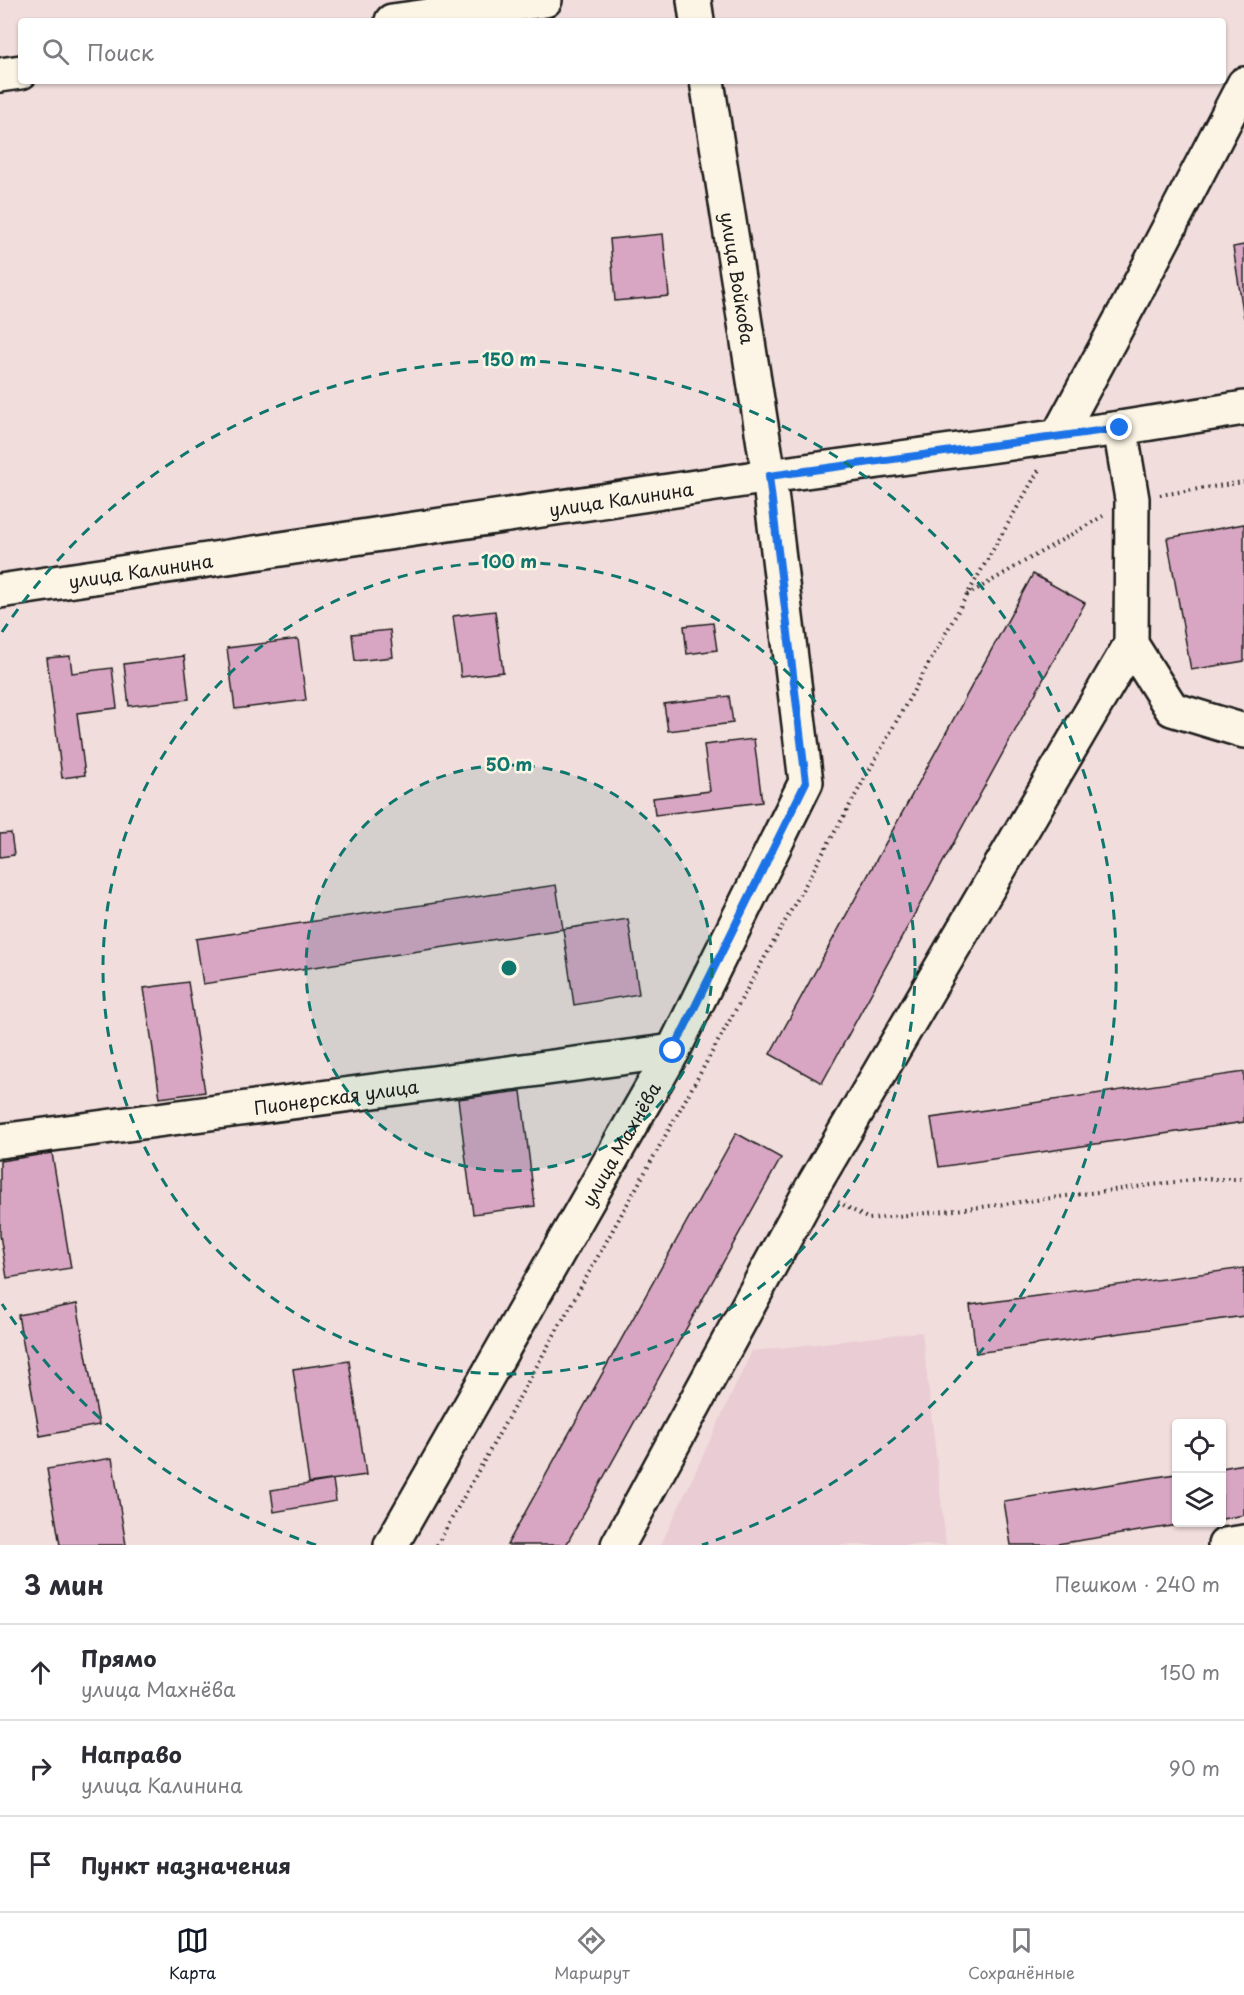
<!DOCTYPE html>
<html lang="ru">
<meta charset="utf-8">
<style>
body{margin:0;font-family:"Playpen Sans",sans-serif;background:#f2f2f3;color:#2b2b33}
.controls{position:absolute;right:18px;bottom:18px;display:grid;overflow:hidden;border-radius:6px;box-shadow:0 2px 4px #0004}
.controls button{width:54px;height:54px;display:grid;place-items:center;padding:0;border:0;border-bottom:2px solid #e1e1e2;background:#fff;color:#2b2b33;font:30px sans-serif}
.stop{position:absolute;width:18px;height:18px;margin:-14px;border:4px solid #1a73e8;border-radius:50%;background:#fff}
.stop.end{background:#1a73e8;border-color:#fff;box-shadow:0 2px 6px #0008}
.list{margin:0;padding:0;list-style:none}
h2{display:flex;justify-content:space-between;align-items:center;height:78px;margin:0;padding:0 24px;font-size:26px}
h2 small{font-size:20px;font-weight:400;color:#7c7c81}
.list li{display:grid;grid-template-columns:39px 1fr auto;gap:18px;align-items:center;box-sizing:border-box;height:96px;padding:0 24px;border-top:2px solid #e1e1e2}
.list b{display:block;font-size:22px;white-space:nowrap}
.list p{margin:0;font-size:20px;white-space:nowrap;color:#7c7c81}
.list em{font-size:20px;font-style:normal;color:#7c7c81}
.icon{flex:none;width:33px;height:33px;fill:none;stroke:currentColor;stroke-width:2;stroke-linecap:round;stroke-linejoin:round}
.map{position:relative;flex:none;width:1244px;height:1545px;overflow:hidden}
.search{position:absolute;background:#fff;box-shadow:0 2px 4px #0004;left:18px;right:18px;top:18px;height:66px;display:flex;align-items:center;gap:15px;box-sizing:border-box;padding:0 21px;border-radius:6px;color:#7c7c81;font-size:22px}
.sheet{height:366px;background:#fff}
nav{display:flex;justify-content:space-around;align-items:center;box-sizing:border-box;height:84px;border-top:2px solid #e1e1e2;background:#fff;font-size:16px;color:#7c7c81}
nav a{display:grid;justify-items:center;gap:3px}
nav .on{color:#111827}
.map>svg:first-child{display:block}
.built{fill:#eaccd4}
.building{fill:#d8a6c3;stroke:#1c1c1c;stroke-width:1.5}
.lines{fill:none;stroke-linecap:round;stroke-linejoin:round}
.minor-casing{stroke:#1c1c1c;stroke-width:38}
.path{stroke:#1c1c1c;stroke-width:4;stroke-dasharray:1.5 4.5;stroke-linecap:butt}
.minor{stroke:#fcf5e5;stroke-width:33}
.route{stroke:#1a73e8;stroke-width:8}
.ring{fill:none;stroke:#0f766e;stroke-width:3;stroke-dasharray:10 8}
.labels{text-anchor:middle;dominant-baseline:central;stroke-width:5;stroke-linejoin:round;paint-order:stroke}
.street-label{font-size:18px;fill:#1c1c1c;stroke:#fcf5e5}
.centre{fill:#0f766e;stroke:#fcf5e5;stroke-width:3}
.ring-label{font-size:18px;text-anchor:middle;font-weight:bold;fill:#0f766e;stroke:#fcf5e5;stroke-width:5;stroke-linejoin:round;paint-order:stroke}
</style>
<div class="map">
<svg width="1244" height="1545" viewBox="0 0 1244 1545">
<rect width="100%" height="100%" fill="#f1dddb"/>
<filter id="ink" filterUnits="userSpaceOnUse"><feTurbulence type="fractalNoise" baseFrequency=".0167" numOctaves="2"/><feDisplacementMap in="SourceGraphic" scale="12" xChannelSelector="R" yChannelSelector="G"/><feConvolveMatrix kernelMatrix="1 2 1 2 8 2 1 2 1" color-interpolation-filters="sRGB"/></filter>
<g filter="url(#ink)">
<!-- built -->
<path class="built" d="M 922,1332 L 946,1545 L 661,1545 L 752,1351 Z"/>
<!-- building -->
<path class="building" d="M 663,234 L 669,296 L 615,301 L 610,239 Z
M 1244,245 L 1244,318 L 1233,247 Z
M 1244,524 L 1244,661 L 1191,670 L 1167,538 Z
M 1033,574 L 1085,603 L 822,1083 L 770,1054 Z
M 495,611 L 503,672 L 461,677 L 453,616 Z
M 713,623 L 717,650 L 687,654 L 684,626 Z
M 390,630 L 393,657 L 355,661 L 352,634 Z
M 298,639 L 306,700 L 235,709 L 227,648 Z
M 70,656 L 72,673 L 112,668 L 117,708 L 77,713 L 85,775 L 62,778 L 47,658 Z
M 184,656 L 189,699 L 129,706 L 124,664 Z
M 729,696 L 733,723 L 668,731 L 664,704 Z
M 754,739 L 762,802 L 655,815 L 653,798 L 710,791 L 704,745 Z
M 11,833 L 14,855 L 0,857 L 0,834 Z
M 556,885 L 563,929 L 203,984 L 196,939 Z
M 628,919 L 639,994 L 574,1005 L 563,929 Z
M 188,982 L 205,1092 L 160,1098 L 144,988 Z
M 1244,1072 L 1244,1122 L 939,1167 L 931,1118 Z
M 521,1091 L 535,1206 L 473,1214 L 458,1099 Z
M 736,1133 L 781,1158 L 566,1545 L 507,1545 Z
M 52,1153 L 71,1268 L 7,1278 L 0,1235 L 0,1161 Z
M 1244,1268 L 1244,1316 L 976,1353 L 970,1305 Z
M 77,1304 L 99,1425 L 40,1436 L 18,1315 Z
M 349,1361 L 366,1475 L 309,1483 L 293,1369 Z
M 112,1458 L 126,1545 L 60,1545 L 47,1469 Z
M 1244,1464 L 1244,1515 L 1222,1519 L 1222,1468 Z
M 1176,1474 L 1176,1522 L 1197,1522 L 1051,1545 L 1011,1545 L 1004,1501 Z
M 333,1480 L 336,1501 L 274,1512 L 271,1490 Z"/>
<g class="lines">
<!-- minor casing -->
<g class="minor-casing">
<g id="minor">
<path d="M 694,0 L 697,21"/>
<path d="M 392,21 L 545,0"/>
<path d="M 0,75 L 21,72"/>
<path d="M 1120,428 L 1132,499 L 1131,644 L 1172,709 L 1244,731"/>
<path d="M 1058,436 L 1133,297 L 1244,84"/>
<path id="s1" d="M 0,591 L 769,476 L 1120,428 L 1244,408"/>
<path id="s2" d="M 0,1141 L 673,1051"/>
<path id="s3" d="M 391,1545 L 673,1051 L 806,782 L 769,476 L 707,81"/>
<path d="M 618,1545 L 812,1188 L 1131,644"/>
<path d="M 1225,1545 L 1244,1542"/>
</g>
</g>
<!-- path -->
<path class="path" d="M 1160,495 L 1244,482
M 967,595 L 1103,516
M 838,1202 L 869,1219 L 974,1208 L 1198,1179 L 1244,1179
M 437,1545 L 967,595 L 1040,468"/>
<!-- minor -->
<use href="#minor" class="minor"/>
</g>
</g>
<g class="lines" filter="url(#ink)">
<!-- route -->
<path class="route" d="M 673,1051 L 806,782 L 769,476 L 1120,428"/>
</g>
<!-- distance rings -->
<circle cx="509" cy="968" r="203" fill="#0f766e" fill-opacity=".12"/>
<g class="ring">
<circle cx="509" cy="968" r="203"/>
<circle cx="509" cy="968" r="406"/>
<path d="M316 1545A608 608 0 0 1 2 1304M2 632A608 608 0 1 1 702 1545"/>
</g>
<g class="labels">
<!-- street labels -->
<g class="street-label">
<text transform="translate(738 278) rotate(81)">улица Войкова</text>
<text stroke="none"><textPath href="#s1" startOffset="628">улица Калинина</textPath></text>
<text stroke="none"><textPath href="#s1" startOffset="142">улица Калинина</textPath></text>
<text stroke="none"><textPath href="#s2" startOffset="339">Пионерская улица</textPath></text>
<text stroke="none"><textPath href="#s3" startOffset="462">улица Махнёва</textPath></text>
</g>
</g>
<circle cx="509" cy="968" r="9" class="centre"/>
<g class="ring-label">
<text x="509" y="366">150 m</text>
<text x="509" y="568">100 m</text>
<text x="509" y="771">50 m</text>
</g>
</svg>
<div class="controls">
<button><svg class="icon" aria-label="locate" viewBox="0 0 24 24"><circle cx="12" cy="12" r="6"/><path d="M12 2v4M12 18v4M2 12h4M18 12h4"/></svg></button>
<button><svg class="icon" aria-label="layers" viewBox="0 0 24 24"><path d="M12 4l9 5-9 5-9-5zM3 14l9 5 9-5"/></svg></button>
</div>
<div class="stop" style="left:673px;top:1051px"></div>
<div class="stop end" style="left:1120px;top:428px"></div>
<div class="search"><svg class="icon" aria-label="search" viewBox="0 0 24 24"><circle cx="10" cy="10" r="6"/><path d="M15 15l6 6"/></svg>Поиск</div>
</div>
<section class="sheet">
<h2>3 мин<small>Пешком · 240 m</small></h2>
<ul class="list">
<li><svg class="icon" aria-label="ahead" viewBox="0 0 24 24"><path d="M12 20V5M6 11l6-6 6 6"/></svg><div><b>Прямо</b><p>улица Махнёва</p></div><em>150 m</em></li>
<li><svg class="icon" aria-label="right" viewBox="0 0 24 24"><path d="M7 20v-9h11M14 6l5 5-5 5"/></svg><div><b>Направо</b><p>улица Калинина</p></div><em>90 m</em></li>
<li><svg class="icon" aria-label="arrive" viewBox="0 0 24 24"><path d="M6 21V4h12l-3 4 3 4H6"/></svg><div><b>Пункт назначения</b></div></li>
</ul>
</section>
<nav>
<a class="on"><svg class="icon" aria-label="map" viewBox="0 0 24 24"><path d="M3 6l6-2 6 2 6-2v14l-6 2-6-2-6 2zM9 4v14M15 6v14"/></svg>Карта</a>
<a><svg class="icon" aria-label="directions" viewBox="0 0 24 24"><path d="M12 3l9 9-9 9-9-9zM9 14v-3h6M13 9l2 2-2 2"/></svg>Маршрут</a>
<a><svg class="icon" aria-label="saved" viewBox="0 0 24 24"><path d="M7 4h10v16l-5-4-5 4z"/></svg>Сохранённые</a>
</nav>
